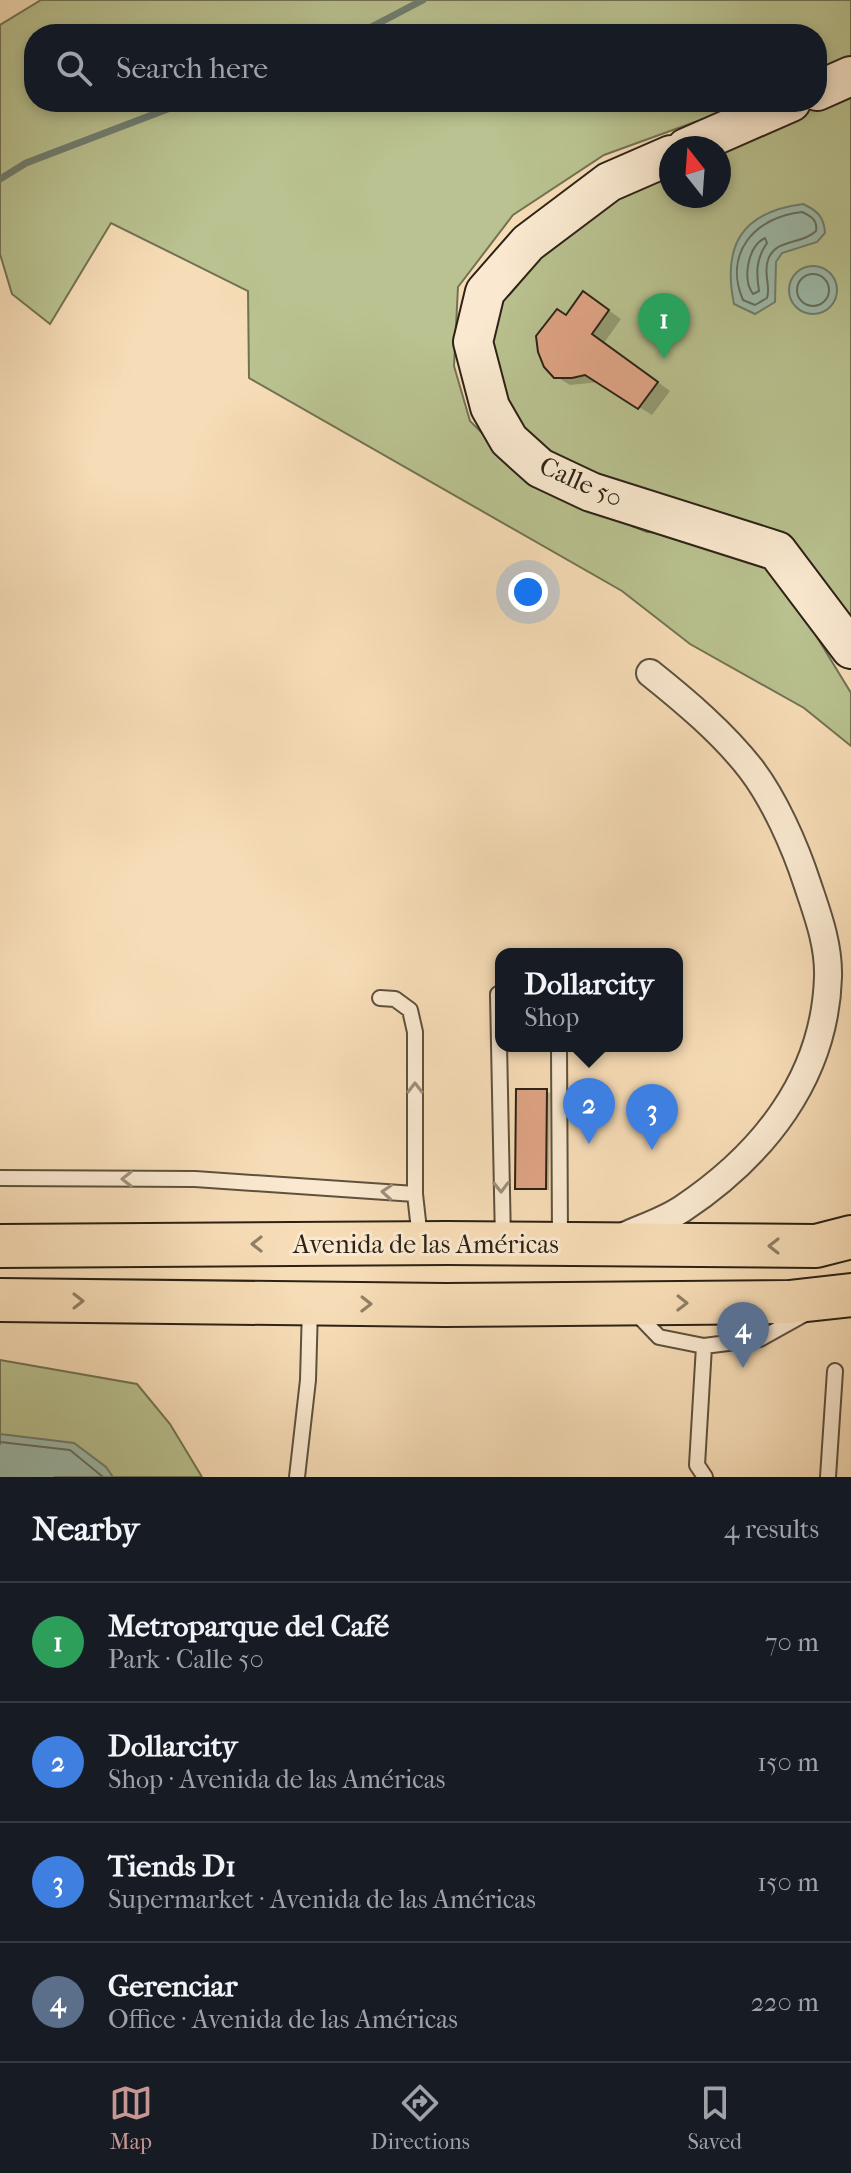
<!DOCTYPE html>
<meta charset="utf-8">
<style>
body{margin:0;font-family:"IM FELL French Canon",serif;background:#20242c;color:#f1f3f6}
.compass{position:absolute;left:659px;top:136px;width:72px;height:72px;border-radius:50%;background:#171b24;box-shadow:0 4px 12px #0003;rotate:343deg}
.you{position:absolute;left:528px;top:592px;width:28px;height:28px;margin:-20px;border:6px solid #fff;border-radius:50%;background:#1a73e8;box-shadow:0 0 0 12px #1a73e833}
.badge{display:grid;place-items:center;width:52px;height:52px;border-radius:50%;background:#c59692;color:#fff;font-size:26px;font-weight:700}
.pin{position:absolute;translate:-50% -66px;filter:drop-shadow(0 2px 4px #0008)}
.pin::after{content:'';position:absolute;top:42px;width:28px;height:24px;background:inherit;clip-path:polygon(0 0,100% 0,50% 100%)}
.popup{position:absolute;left:495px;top:948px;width:188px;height:104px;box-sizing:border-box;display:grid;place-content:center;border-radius:16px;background:#171b24;filter:drop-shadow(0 2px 6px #0005);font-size:26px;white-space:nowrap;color:#9ea1a6}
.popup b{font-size:30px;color:#f1f3f6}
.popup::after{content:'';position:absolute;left:50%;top:100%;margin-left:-16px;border:16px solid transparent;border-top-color:#171b24}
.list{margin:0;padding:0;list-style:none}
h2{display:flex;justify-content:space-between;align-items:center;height:104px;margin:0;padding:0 32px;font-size:34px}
h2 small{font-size:26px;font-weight:400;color:#9ea1a6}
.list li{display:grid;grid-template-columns:52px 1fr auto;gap:24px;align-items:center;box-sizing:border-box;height:120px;padding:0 32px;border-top:2px solid #363941}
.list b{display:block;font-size:30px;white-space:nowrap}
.list p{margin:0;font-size:26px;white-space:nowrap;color:#9ea1a6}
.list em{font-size:26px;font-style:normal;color:#9ea1a6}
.icon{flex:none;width:44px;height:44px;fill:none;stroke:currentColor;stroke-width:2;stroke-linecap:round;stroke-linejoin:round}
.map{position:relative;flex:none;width:851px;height:1477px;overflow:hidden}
.search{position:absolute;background:#171b24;box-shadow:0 4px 12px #0003;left:24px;right:24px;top:24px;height:88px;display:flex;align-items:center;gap:20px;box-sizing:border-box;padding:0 28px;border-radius:32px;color:#9ea1a6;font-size:30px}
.sheet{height:584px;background:#171b24}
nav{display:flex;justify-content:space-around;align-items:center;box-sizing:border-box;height:112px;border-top:2px solid #363941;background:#171b24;font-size:22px;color:#9ea1a6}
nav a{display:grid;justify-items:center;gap:4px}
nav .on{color:#c59692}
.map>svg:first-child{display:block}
.green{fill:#b9c290;stroke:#727253;stroke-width:2}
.water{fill:#9dbcac;stroke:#6f7e70;stroke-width:2}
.shadow{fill:#0003}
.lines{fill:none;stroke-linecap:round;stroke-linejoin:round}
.shore{stroke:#646f61;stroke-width:2}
.stream{stroke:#6f7e70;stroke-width:7}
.river{stroke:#9dbcac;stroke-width:44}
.building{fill:#dfa485;stroke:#2b2216;stroke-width:2}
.lane-casing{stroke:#5e513e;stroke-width:18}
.street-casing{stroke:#5e513e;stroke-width:30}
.secondary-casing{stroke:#2b2216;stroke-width:42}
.primary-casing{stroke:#2b2216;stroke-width:46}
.lane{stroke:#fae9d0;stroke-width:14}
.street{stroke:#fae9d0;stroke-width:26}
.secondary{stroke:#fae9d0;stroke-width:38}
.primary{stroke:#f7ddb7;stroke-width:42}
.oneway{stroke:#9d8f7c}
.oneway2{stroke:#918066}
.labels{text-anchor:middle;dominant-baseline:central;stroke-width:6;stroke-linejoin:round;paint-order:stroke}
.street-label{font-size:26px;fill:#2b2216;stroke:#fae9d0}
</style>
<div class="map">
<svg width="851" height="1477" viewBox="0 0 851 1477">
<rect width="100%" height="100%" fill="#f7ddb7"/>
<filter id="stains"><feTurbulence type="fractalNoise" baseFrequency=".0025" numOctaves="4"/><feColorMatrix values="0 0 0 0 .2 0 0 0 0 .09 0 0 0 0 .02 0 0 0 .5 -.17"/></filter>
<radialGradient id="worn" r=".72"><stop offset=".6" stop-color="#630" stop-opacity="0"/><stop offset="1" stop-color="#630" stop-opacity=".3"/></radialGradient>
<!-- green -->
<path class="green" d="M 41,0 L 851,0 L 851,63 L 817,77 L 817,34 L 34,34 L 34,102 L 750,102 L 604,155 L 513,215 L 458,287 L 454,366 L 470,421 L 515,466 L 551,494 L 647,532 L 699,534 L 778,573 L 851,693 L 851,746 L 804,708 L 690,644 L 622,591 L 249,378 L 248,291 L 111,223 L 50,324 L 12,294 L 0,254 L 0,25 Z
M 851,76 L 851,649 L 777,551 L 591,492 L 490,407 L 485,292 L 671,155 L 671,196 L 719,196 L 719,148 Z
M 0,1360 L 137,1384 L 170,1424 L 202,1477 L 0,1477 Z"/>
<!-- water -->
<path class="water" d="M 803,204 C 818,211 824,217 825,233 L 817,242 L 782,253 L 776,262 L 775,302 L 755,314 L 734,304 C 722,245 742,212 803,204 Z
M789 290a24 24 0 1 1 48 0a24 24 0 1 1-48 0Z
M 0,1434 L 74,1443 L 106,1467 L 113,1477 L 32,1477 L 0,1467 Z"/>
<!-- shadow -->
<path class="shadow" d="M 597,302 L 621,319 L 604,343 L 670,391 L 652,415 L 599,382 L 570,385 L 555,376 L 567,317 Z
M 546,1091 L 550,1093 L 549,1190 L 521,1190 L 517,1188 Z"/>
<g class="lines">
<!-- shore -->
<path class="shore" d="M 802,212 C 811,216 818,220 816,231 C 802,245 775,238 768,260 C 763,273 771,286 767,298 L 755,305 L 743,300 C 723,253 755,217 802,212 Z
M 765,238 L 767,243 C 756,259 756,272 759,291 L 753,294 C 742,279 748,246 765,238 Z
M797 290a16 16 0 1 1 32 0a16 16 0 1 1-32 0Z
M 0,1442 L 70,1450 L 103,1477"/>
<!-- stream -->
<path class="stream" d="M 358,34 L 423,0
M 0,179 L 26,163 L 186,102"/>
<!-- river -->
<path class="river" d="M 0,1467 L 32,1477"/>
</g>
<!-- building -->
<path class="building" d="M 583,291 L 609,310 L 592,334 L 658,382 L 638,409 L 585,375 L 572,378 L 554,378 L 544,367 L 538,352 L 536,336 L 557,309 L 566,315 Z
M 516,1089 L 547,1089 L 546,1189 L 515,1189 Z"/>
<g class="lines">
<!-- lane casing -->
<g class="lane-casing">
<path id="lane" d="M 498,994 L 503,1241
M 380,998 L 395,999 L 410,1010 L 415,1032 L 415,1194
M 559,1046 L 560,1239
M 0,1178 L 195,1179 L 415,1194 L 420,1239
M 634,1311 L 659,1337 L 704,1346 L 760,1339 L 805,1314
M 704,1346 L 697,1465 L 705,1477
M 297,1477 L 308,1380 L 310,1307
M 828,1477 L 835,1371"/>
</g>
<!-- street casing -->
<g class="street-casing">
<path id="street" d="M 622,1237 C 641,1228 664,1221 682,1209 C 763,1155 825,1078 828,977 C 829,944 817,913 807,883 C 795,846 774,799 751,769 C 723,733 685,701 650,673"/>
</g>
<!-- secondary casing -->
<g class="secondary-casing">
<path id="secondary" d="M 817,91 L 851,76
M 686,148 L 791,102
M 671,155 L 609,182 L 528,243 L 485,292 L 473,342 L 490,407 L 509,440 L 540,468 L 591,492 L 777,551 L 851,649"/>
</g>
<!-- primary casing -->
<g class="primary-casing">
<path id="primary" d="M 0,1246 L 447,1243 L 816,1246 L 851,1237
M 0,1300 L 445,1305 L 789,1302 L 851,1295"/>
</g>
<!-- lane -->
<use href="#lane" class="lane"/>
<!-- street -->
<use href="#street" class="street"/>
<!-- secondary -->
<use href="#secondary" class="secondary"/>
<!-- primary -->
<use href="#primary" class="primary"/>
</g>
<!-- one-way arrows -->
<defs><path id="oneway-chevron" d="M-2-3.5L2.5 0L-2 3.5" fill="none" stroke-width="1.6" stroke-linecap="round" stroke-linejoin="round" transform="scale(2)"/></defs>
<g class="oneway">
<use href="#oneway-chevron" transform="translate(415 1088) rotate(-90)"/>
<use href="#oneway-chevron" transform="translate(127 1179) rotate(-180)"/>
<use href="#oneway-chevron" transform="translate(501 1187) rotate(89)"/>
<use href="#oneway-chevron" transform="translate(387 1192) rotate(-176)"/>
</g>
<g class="oneway2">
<use href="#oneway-chevron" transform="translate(257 1244) rotate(-180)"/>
<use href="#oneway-chevron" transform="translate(774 1246) rotate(-180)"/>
<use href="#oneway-chevron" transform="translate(78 1301)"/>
<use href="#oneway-chevron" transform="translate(682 1303) rotate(1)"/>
<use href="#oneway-chevron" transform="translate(366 1304) rotate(1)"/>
</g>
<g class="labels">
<!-- street labels -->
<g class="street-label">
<text transform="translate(581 482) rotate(24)">Calle 50</text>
<text x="426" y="1244">Avenida de las Américas</text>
</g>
</g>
<rect width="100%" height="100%" filter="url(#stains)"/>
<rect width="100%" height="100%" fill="url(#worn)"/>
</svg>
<svg class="compass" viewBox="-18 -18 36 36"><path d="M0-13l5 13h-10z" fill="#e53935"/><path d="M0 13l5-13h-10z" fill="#9ea1a6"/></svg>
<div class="you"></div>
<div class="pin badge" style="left:664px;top:359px;background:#2e9e5b">1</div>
<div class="pin badge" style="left:589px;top:1144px;background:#3f7fe0">2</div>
<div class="popup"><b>Dollarcity</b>Shop</div>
<div class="pin badge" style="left:652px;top:1150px;background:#3f7fe0">3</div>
<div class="pin badge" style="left:743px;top:1368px;background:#5c6f8a">4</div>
<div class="search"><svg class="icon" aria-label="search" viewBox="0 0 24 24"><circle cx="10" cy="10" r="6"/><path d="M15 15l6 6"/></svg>Search here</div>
</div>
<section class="sheet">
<h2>Nearby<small>4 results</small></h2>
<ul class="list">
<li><span class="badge" style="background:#2e9e5b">1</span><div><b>Metroparque del Café</b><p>Park · Calle 50</p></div><em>70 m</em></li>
<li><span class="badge" style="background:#3f7fe0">2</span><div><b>Dollarcity</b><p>Shop · Avenida de las Américas</p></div><em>150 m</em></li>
<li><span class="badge" style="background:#3f7fe0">3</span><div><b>Tiends D1</b><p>Supermarket · Avenida de las Américas</p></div><em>150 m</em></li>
<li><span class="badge" style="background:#5c6f8a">4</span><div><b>Gerenciar</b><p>Office · Avenida de las Américas</p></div><em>220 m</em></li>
</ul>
</section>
<nav>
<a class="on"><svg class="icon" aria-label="map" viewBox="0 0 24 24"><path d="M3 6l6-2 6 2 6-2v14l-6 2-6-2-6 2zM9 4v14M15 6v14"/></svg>Map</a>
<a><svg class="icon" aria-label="directions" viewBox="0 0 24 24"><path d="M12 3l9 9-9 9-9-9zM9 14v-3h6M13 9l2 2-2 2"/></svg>Directions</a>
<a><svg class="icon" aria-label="saved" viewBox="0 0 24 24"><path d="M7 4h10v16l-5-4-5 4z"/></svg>Saved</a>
</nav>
